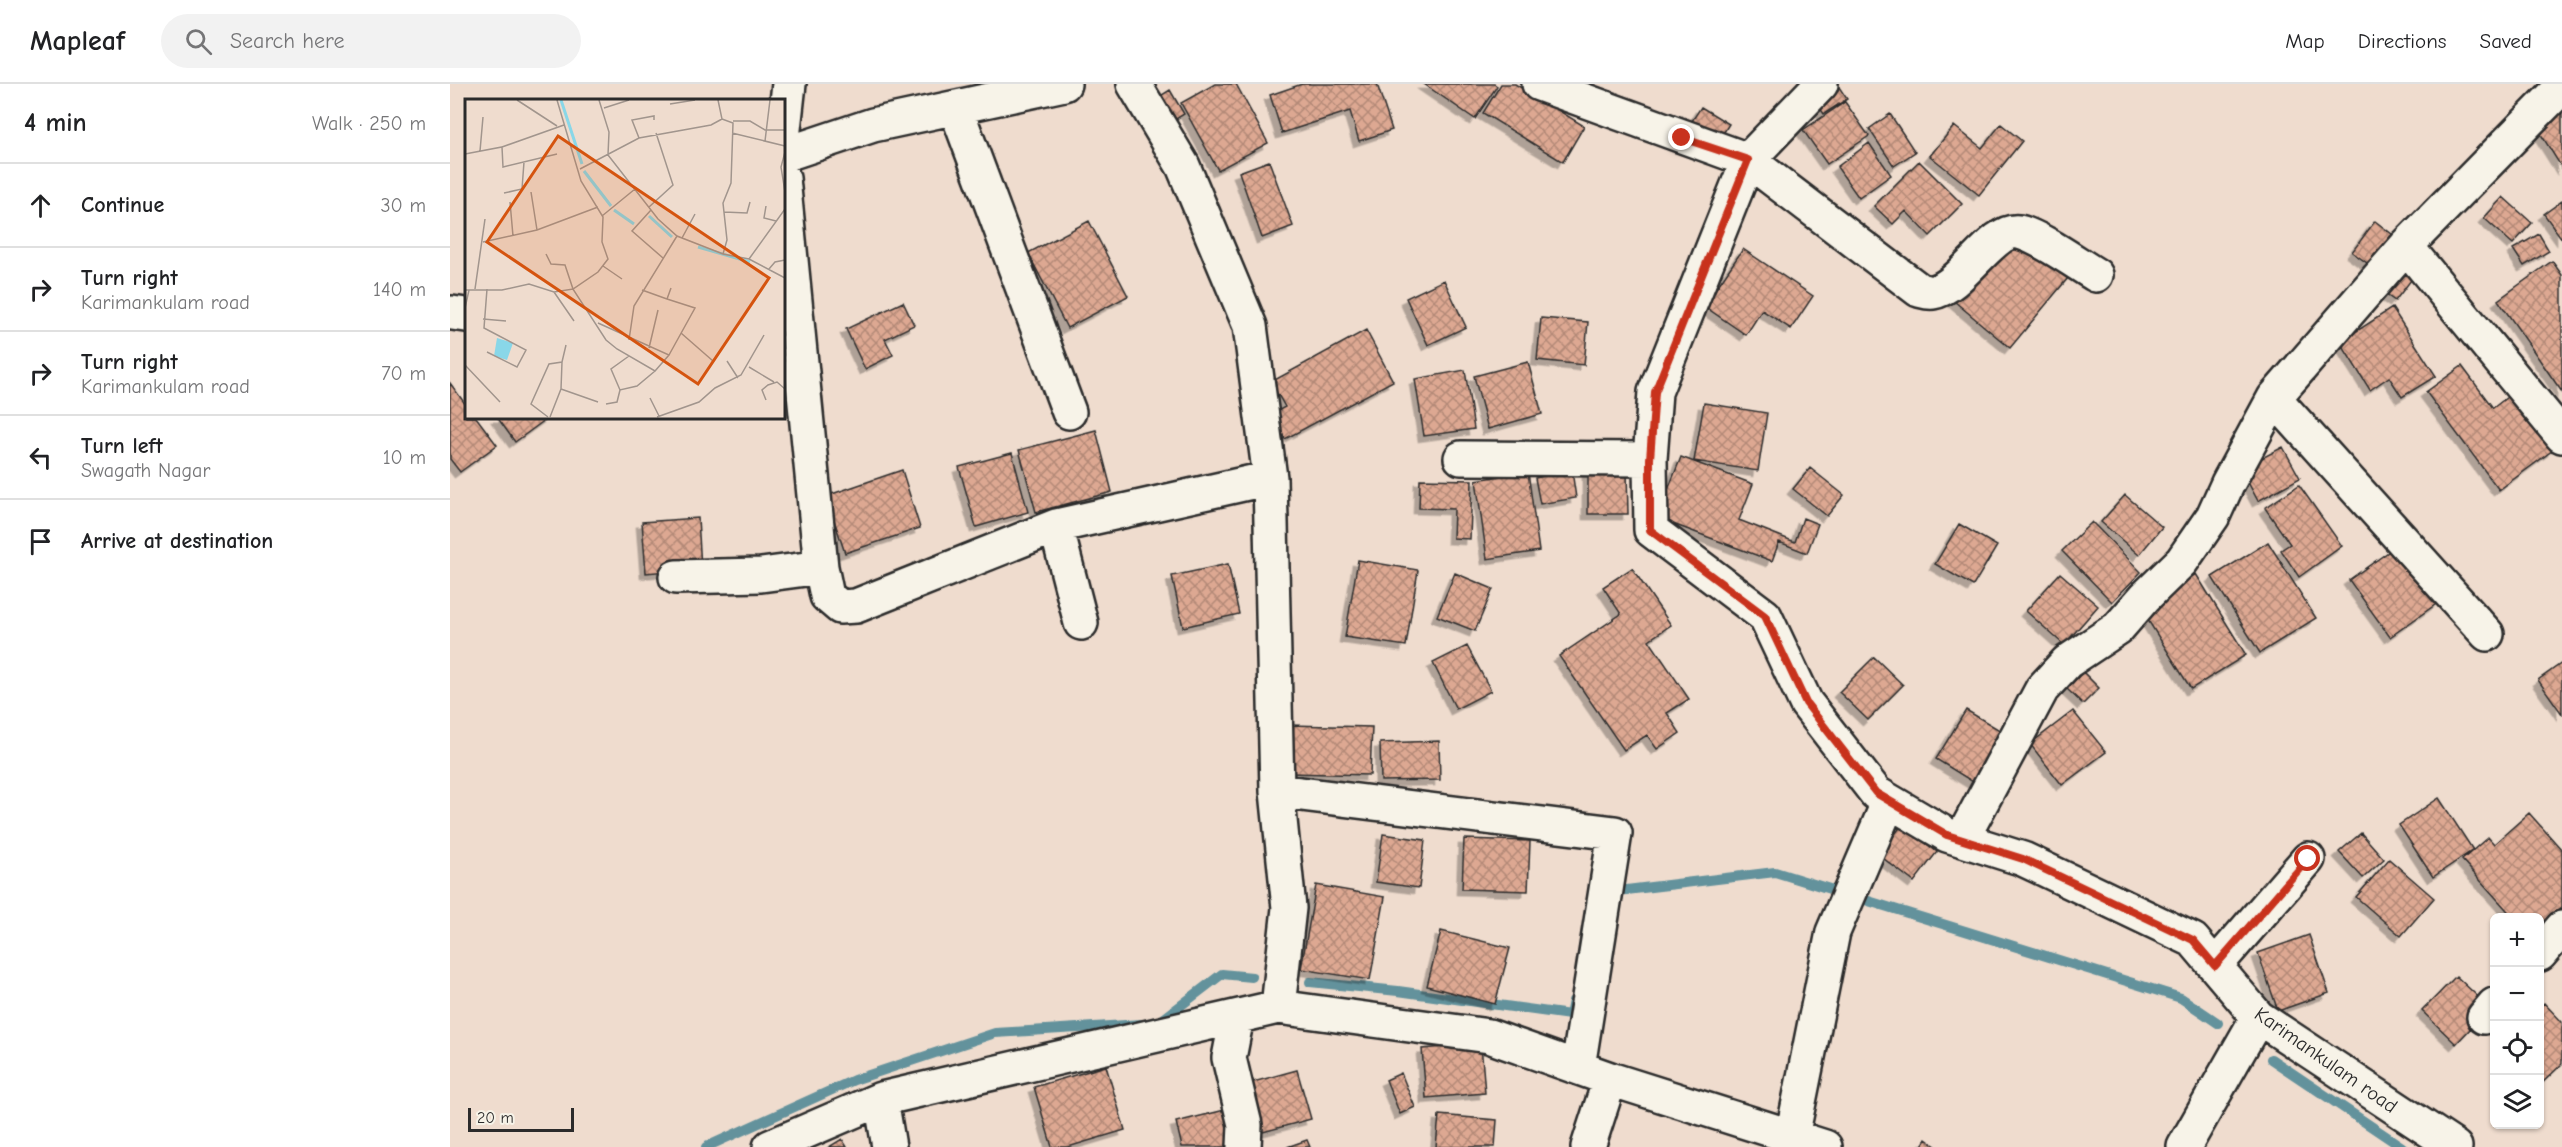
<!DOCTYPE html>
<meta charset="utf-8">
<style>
body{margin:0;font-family:"Comic Neue",sans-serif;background:#f2f2f2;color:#202124}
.controls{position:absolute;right:18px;bottom:18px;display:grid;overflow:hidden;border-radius:9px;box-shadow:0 2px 4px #0004}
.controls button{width:54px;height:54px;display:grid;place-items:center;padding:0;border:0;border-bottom:2px solid #e0e0e0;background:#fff;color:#202124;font:30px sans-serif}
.scale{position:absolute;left:18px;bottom:15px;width:106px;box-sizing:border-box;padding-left:6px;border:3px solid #2b2b2b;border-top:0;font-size:16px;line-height:21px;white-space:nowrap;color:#2b2b2b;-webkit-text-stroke:4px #f7f3e8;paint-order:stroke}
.stop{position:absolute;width:18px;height:18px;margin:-14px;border:4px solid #c8321e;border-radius:50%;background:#fff}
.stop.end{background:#c8321e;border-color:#fff;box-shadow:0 2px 6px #0008}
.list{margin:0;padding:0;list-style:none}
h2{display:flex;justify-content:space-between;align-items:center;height:78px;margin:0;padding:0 24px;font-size:26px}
h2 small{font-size:20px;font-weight:400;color:#757577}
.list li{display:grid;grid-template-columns:39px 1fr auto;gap:18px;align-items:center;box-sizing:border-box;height:84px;padding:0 24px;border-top:2px solid #e0e0e0}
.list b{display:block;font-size:22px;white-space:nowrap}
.list p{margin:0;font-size:20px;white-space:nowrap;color:#757577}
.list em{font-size:20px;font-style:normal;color:#757577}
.icon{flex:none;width:33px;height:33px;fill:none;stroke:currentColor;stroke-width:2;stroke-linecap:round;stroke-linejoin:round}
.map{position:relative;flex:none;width:2112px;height:1063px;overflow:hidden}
header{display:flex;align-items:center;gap:36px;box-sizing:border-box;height:84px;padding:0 30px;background:#fff;border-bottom:2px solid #e0e0e0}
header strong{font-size:28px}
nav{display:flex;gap:33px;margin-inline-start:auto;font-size:21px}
.search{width:420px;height:54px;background:#f2f2f2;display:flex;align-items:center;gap:15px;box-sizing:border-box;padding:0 21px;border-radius:33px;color:#757577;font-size:22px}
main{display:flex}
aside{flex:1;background:#fff}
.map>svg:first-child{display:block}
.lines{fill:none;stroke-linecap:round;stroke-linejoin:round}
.stream{stroke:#63929c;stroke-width:10}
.building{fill:url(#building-cross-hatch);stroke:#2b2b2b;stroke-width:1.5;filter:url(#shadow)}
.minor-casing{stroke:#2b2b2b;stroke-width:38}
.minor{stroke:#f7f3e8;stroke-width:33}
.route{stroke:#c8321e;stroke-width:8}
.labels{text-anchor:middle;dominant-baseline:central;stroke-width:4.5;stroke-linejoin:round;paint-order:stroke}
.street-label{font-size:20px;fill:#2b2b2b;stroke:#f7f3e8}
.inset-river{fill:none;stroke:#89d7e8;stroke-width:3}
.inset-road{fill:none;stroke:#a1958d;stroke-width:1.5}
.view{fill:#d5540f;fill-opacity:0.15;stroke:#d5540f;stroke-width:3}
.inset-edge{fill:none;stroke:#2b2b2b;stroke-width:3}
</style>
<header>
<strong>Mapleaf</strong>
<div class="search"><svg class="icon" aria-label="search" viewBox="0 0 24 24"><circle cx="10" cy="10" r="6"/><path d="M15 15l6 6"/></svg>Search here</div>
<nav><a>Map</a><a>Directions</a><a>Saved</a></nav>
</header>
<main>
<aside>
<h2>4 min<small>Walk · 250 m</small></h2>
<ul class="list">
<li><svg class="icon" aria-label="ahead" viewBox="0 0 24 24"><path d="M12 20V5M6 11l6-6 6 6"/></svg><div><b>Continue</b></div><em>30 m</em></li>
<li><svg class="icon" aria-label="right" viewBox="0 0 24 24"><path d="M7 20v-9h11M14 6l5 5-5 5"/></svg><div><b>Turn right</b><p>Karimankulam road</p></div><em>140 m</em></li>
<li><svg class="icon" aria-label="right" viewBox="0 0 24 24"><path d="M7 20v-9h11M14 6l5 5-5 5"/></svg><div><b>Turn right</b><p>Karimankulam road</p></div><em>70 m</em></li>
<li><svg class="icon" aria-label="left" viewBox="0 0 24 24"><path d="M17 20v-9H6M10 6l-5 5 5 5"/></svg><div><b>Turn left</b><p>Swagath Nagar</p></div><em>10 m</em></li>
<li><svg class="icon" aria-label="arrive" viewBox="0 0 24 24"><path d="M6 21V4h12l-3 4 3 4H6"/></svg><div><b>Arrive at destination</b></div></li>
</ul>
</aside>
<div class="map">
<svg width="2112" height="1063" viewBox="0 0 2112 1063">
<defs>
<pattern id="building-cross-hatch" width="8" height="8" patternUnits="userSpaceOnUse" patternTransform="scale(1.5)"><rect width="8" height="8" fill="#dda892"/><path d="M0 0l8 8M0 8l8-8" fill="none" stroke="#b38977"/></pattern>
<filter id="shadow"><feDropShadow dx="-5.5" dy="5.5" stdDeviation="0" flood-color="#0004"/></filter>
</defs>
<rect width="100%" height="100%" fill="#efdcce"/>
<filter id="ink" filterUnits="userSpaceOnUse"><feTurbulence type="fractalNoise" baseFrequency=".0167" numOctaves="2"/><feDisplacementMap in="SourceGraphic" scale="12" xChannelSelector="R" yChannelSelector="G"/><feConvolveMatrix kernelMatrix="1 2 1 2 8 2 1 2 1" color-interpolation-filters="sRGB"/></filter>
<g filter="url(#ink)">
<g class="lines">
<!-- stream -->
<path class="stream" d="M 1160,808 L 1325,788 L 1731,914 L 1768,939
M 860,898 L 948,907 L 1120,931 L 1123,917
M 708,939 L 772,890 L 802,893
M 1821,975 L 1952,1063
M 256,1063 L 404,996 L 545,949 L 692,940"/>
</g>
<!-- building -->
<path class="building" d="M 765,0 L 786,0 L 818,59 L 768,86 L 731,19 Z
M 852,0 L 927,0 L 942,46 L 909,57 L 900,27 L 832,49 L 820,11 Z
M 974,0 L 1044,0 L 1047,2 L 1025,35 Z
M 1051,0 L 1065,0 L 1134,42 L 1113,78 L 1033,29 Z
M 1383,0 L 1387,0 L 1397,15 L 1374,30 L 1363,14 Z
M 720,6 L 734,30 L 718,40 L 704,16 Z
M 1395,18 L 1419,52 L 1377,80 L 1353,46 Z
M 1251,23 L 1279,40 L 1268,58 L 1240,40 Z
M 2112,28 L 2112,84 L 2087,44 Z
M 1440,30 L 1465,68 L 1444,82 L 1419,45 Z
M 1551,40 L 1572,57 L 1529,111 L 1480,72 L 1504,42 L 1532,64 Z
M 1419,59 L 1441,91 L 1409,114 L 1387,83 Z
M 819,77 L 843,142 L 812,154 L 789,88 Z
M 1469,77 L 1512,120 L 1480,152 L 1456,127 L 1443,140 L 1424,122 Z
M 2053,113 L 2082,139 L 2063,160 L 2034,134 Z
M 2112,117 L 2112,155 L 2094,130 Z
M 639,137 L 678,212 L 617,244 L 578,169 Z
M 1925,137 L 1947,154 L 1924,184 L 1902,168 Z
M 1551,138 L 1618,194 L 1560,264 L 1492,207 Z
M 2089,150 L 2099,167 L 2074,182 L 2063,165 Z
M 1293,165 L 1363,212 L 1341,245 L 1312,226 L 1296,251 L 1254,222 Z
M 1945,170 L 1968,187 L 1945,217 L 1922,201 Z
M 2102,177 L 2112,191 L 2112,308 L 2048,216 Z
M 994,196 L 1016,243 L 978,261 L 956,214 Z
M 453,218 L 464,241 L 435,255 L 443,271 L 415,285 L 396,245 Z
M 1942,224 L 1986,292 L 1952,313 L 1939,293 L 1920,306 L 1890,258 Z
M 1091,234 L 1138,238 L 1134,281 L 1087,276 Z
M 916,246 L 943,297 L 835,355 L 822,330 L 835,323 L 821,298 Z
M 1078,278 L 1092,330 L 1038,345 L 1024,292 Z
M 2012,282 L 2043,324 L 2061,310 L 2103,366 L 2049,406 L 1976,308 Z
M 1015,286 L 1024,345 L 974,352 L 965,295 Z
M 0,299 L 16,321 L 16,333 L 26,333 L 47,361 L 10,388 L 0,375 Z
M 1254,319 L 1317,329 L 1308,387 L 1244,377 Z
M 47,333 L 99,333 L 65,358 Z
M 646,346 L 662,408 L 586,428 L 569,366 Z
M 1833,363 L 1850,394 L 1808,417 L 1791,385 Z
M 562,369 L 578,428 L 526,443 L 509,383 Z
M 1231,373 L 1303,400 L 1289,436 L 1345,458 L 1353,434 L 1368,440 L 1357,469 L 1329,458 L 1322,477 L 1207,434 Z
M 1360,384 L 1394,411 L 1377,432 L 1343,405 Z
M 452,386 L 470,444 L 395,469 L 376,412 Z
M 1122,387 L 1126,414 L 1090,420 L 1085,394 Z
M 1138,387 L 1177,387 L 1178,430 L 1138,430 Z
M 1078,388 L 1089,467 L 1037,475 L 1026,396 Z
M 970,395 L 1022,396 L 1020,455 L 1003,454 L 1004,425 L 969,424 Z
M 1849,401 L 1892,462 L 1849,493 L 1831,466 L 1840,460 L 1815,424 Z
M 1675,411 L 1712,443 L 1689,471 L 1651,438 Z
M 248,434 L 251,484 L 196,489 L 192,438 Z
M 1642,438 L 1691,488 L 1662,518 L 1612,467 Z
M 1509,440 L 1547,462 L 1523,502 L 1485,480 Z
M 1818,458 L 1866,534 L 1810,569 L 1762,493 Z
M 1948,461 L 1989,518 L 1940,553 L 1899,496 Z
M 908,476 L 968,486 L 956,562 L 895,553 Z
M 778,480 L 789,530 L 733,543 L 722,492 Z
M 1182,484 L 1221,541 L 1199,556 L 1239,615 L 1217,629 L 1230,649 L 1207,665 L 1197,651 L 1174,666 L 1109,572 L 1171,530 L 1153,503 Z
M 1005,489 L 1043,505 L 1025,547 L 987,532 Z
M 1610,489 L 1648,522 L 1614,561 L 1576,527 Z
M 1746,490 L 1796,571 L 1741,605 L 1691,525 Z
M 1017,562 L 1041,607 L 1006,625 L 983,579 Z
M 1424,573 L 1453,601 L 1418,636 L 1389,608 Z
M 2112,579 L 2112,630 L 2088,596 Z
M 1633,588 L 1649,604 L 1633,620 L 1617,605 Z
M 1516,626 L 1553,648 L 1523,698 L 1486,675 Z
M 1623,627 L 1656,668 L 1612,701 L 1580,660 Z
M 839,641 L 922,643 L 920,691 L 838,689 Z
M 989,657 L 990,696 L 931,697 L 930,659 Z
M 1989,714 L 2023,766 L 1983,793 L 1949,741 Z
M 2079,729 L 2112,766 L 2112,823 L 2090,844 L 2090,834 L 2064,834 L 2012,776 L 2038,753 L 2044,760 Z
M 1452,741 L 1487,768 L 1464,798 L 1429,771 Z
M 1911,749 L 1934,775 L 1913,794 L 1889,768 Z
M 933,750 L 975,756 L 969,804 L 926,798 Z
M 1014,755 L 1080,757 L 1078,807 L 1012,805 Z
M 1939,775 L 1984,814 L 1951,852 L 1906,813 Z
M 866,801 L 935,813 L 920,896 L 851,885 Z
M 991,847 L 1060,864 L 1045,920 L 977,902 Z
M 1859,851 L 1879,909 L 1828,927 L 1808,869 Z
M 2006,892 L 2040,924 L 2006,960 L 1972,927 Z
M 2094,919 L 2112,938 L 2112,980 L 2090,1001 L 2090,923 Z
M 1031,960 L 1035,1009 L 976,1014 L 972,965 Z
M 656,982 L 675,1046 L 618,1063 L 602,1063 L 584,1003 Z
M 847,986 L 861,1035 L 809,1049 L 796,1000 Z
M 951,989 L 965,1023 L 950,1030 L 936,996 Z
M 775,1026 L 784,1063 L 732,1063 L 726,1038 Z
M 989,1031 L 1047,1036 L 1045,1063 L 986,1063 Z
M 392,1055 L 397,1063 L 379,1063 Z
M 1476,1055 L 1487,1063 L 1471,1063 Z
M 857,1056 L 860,1063 L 837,1063 Z"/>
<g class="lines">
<!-- minor casing -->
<g class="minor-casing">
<path id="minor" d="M 684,0 L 733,82 L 800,242 L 820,394 L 827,707 L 839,824 L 828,923
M 1089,0 L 1298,76 L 1371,0
M 506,25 L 619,328
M 333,54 L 339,0
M 333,71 L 423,41 L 614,0
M 333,94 L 371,483 L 377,512 L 390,523 L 406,522 L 606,442 L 631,539
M 1956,162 L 2112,352
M 1646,191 C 1626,179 1590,153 1569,148 C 1543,143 1512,203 1483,208 C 1479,209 1473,207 1469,206 L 1298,76 L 1205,308 L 1200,375 L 1201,446 L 1315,532 L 1356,619 L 1426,709 L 1497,751 L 1573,775 L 1743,856 L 1808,933 L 2005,1063
M 2,229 L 16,231
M 1824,314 L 2037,550
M 1011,374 L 1200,375
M 606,442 L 820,394
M 226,493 L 311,491 L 371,483
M 827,707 L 1165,749 L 1128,983
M 1512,755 L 1592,605 L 1617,578 L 1668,544 L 1695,513 L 1732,477 L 1763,432 L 1778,399 L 1824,314 L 1956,162 L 2112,3
M 2090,870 L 2112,844
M 1765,882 L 1858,775
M 787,933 L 779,974 L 795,1041 L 794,1063
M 2034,933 L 2044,921
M 431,1015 L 439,1063
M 1342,1053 L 1383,848 L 1439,717
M 320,1063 L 431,1015 L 828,923 L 1039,952 L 1160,995 L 1375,1063
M 1138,1063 L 1160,995
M 1734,1063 L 1808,933"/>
</g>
<!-- minor -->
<use href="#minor" class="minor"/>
</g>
</g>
<g class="lines" filter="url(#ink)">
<!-- route -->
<path class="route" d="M 1232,54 L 1298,76 L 1205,308 L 1200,375 L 1200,446 L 1315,532 L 1356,619 L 1426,709 L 1497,751 L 1573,775 L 1743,856 L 1765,882 L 1858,775"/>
</g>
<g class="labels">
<!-- street labels -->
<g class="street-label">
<text transform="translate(1876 976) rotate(35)">Karimankulam road</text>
</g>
</g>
<!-- overview -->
<g transform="translate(15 15)">
<rect width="320" height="320" fill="#efdcce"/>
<path d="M 32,239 L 48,244 L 42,261 L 29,257 Z" fill="#89d7e8"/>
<path class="inset-river" d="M 96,1 L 117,65M 119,72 L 146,107M 149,111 L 169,125M 184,117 L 207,138M 233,148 L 285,163"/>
<path class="inset-road" d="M 52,1 L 92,27M 134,1 L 144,33 L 143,56 L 193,120 L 212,137 L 258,155 L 284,160 L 320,179M 205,5 L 230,1M 139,9 L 164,1M 257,20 L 268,24 L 266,84 L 258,104 L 262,141 L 258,155M 268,22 L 285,22 L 300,31 L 320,31M 267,34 L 320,47M 174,39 L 167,21 L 189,17 L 189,21M 300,42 L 305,1M 37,48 L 99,26M 15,52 L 18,18M 320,53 L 316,68 L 320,93M 0,55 L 37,48 L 38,68 L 92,55M 115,70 L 174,39 L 246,26 L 257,20 L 253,1M 66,93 L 72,131M 39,94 L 57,90 L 59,63M 45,103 L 48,137M 301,107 L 299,119 L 311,122M 184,108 L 208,86 L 191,34M 186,111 L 167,132 L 198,159M 259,113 L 282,114 L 285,103M 137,117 L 170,90M 217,139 L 230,115M 18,143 L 72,131 L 133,108M 81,155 L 86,165 L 100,166 L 108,190 L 133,173 L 143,160 L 137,143 L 138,118 L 116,82 L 92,1M 284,160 L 320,110M 138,167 L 157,180M 304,170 L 310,163 L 320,161M 10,190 L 20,120M 22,190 L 19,229 L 61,251 L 52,268 L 22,253M 0,191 L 37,191 L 64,185 L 89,193 L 108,190 L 141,241 L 152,250 L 190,272 L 204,256 L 133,224M 177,191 L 202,200M 89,193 L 109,222M 0,209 L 4,191M 18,220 L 41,222M 216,234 L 248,262M 164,241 L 169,207 L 212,137M 184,249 L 193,211M 204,256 L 230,209 L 202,200 L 206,189M 164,257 L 146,270 L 155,291 L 172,287 L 190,272M 262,262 L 273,279M 0,266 L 35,303M 284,268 L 309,283M 96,290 L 97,263M 185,299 L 194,317M 301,301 L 297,291 L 303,286 L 312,283 L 320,290M 141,305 L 152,303 L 155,291M 83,318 L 66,305 L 84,265 L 97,263 L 101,246M 85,318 L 96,290 L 133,303M 192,318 L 234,303 L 250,289 L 276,276 L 299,236"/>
<path class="view" d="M 93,37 L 304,179 L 233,285 L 22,143 Z"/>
<rect width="320" height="320" class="inset-edge"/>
</g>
</svg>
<div class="controls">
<button>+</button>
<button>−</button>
<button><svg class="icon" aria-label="locate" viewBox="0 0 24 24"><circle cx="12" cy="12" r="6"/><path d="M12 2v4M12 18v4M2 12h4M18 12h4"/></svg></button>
<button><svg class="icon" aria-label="layers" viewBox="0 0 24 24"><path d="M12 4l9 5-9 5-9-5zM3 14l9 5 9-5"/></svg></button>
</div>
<div class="scale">20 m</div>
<div class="stop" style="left:1858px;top:775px"></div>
<div class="stop end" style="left:1232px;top:54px"></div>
</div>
</main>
